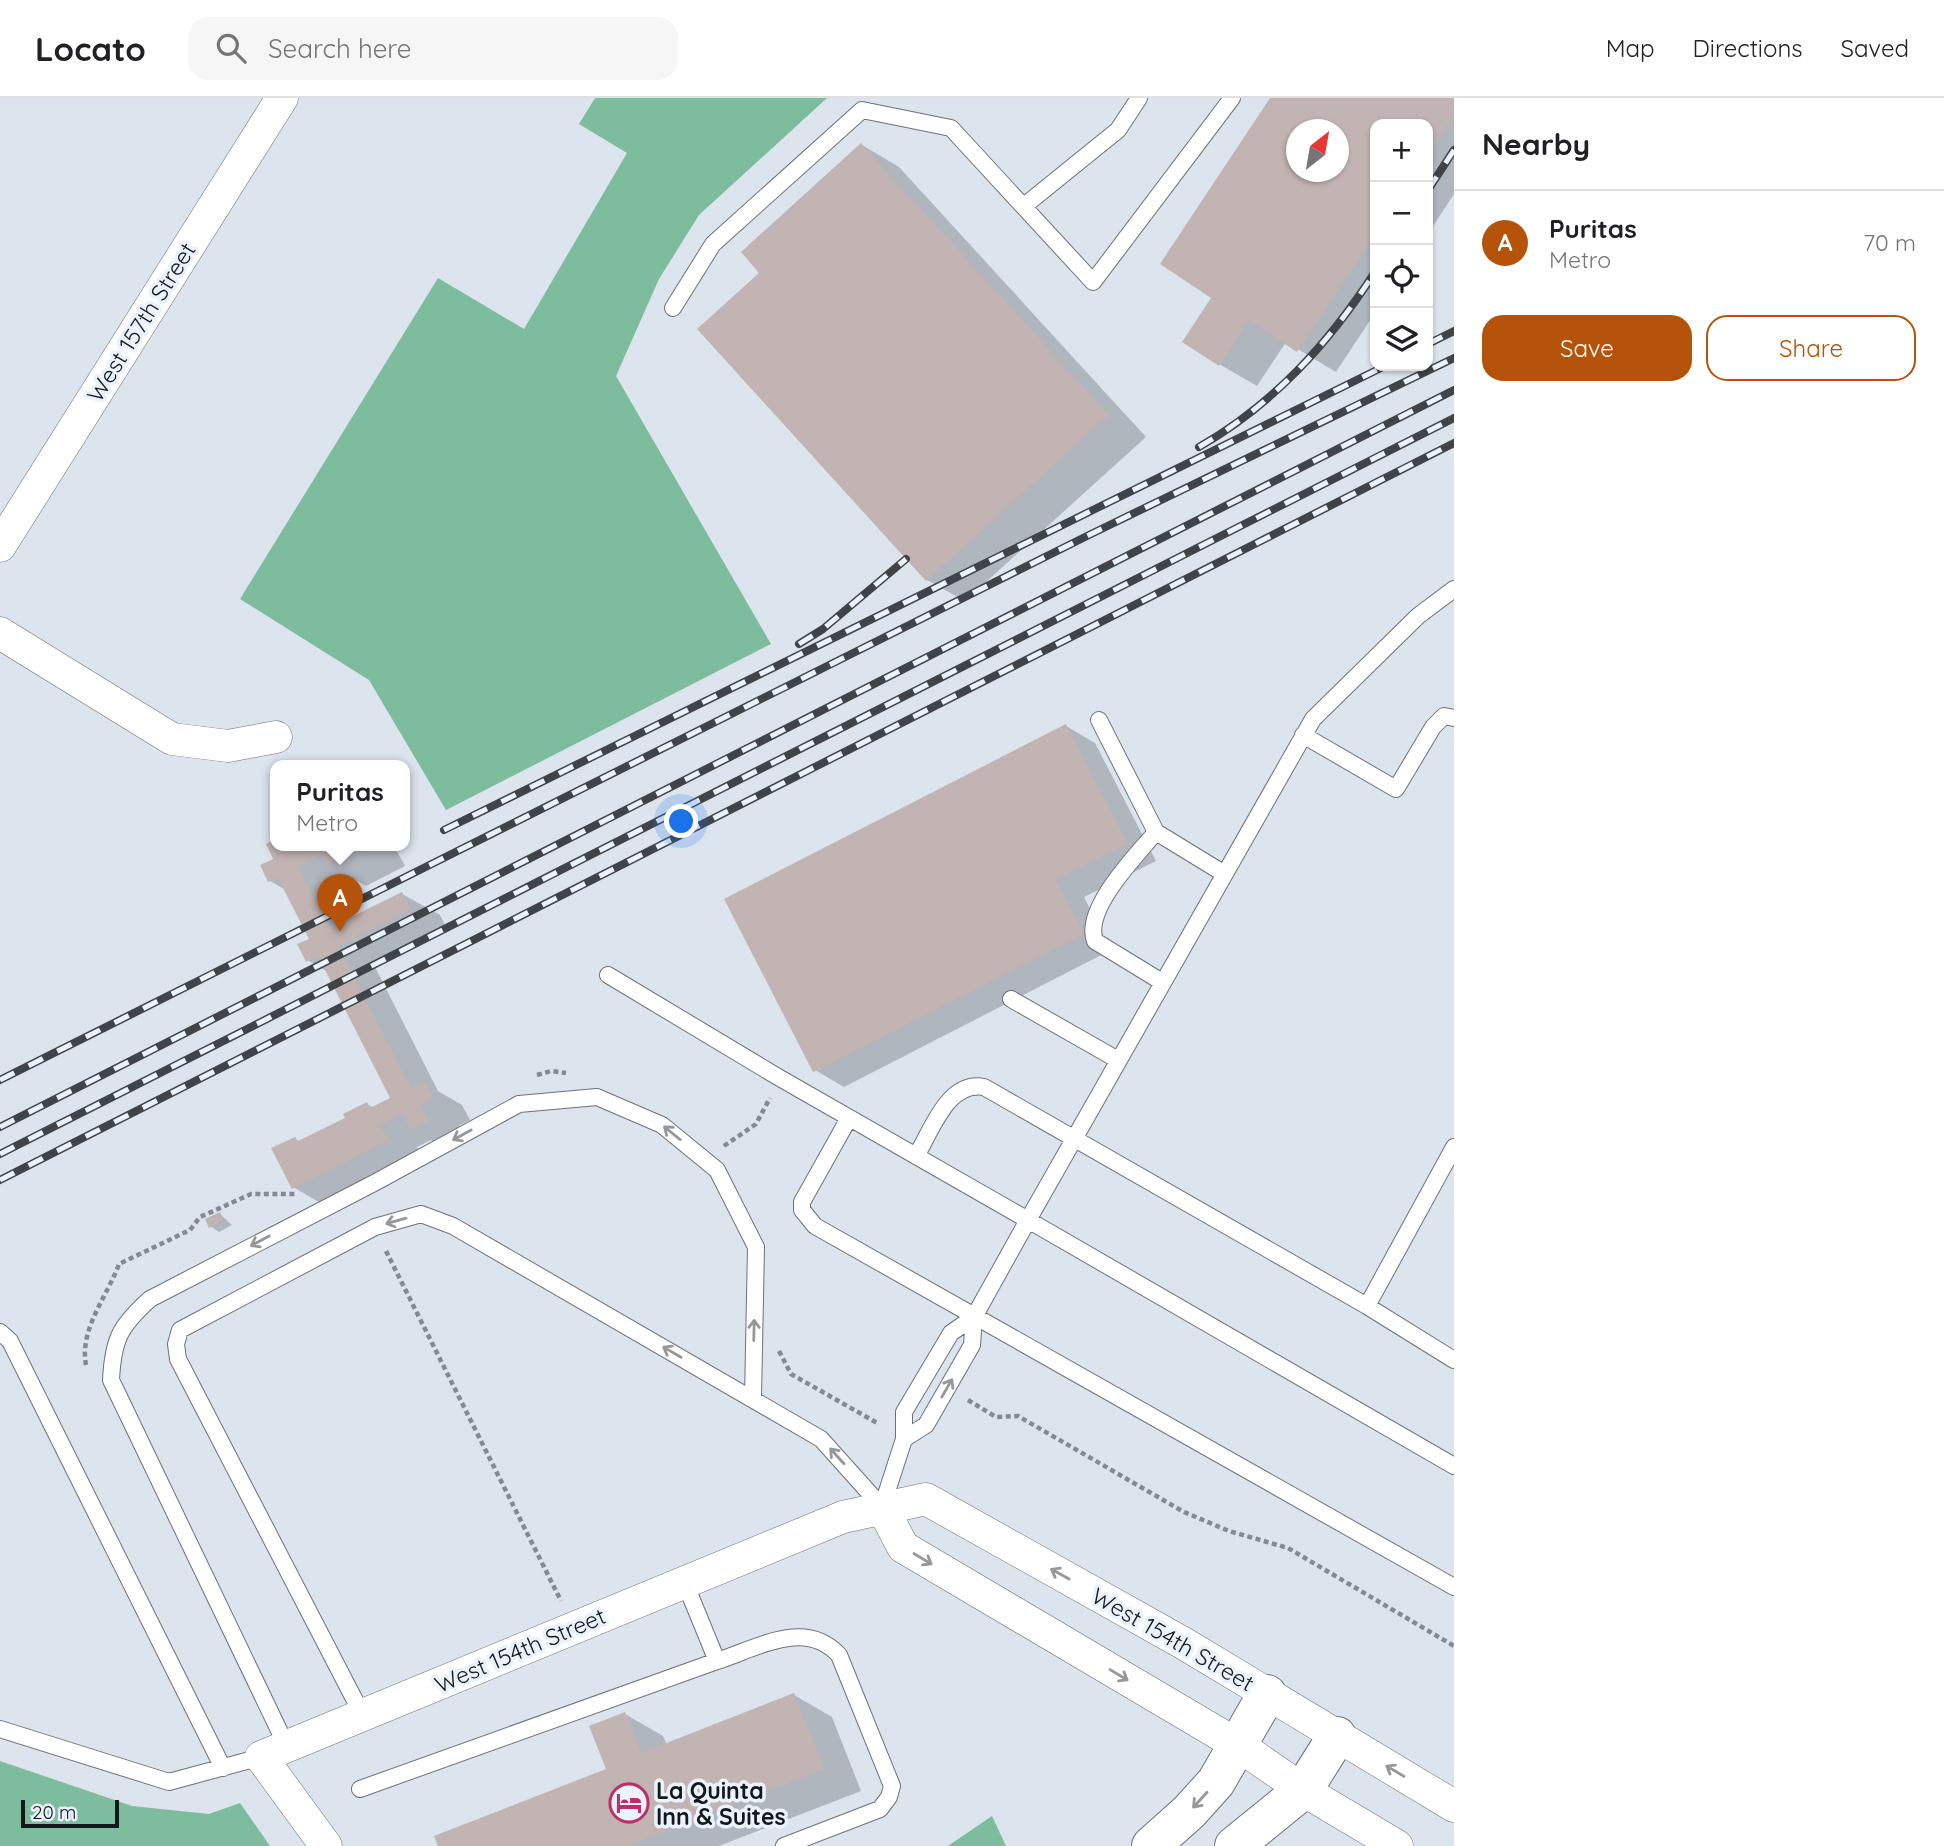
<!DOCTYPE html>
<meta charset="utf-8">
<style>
body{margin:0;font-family:Quicksand,sans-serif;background:#f6f6f6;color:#202124}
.controls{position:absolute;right:21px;top:21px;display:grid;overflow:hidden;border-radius:14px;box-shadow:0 2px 5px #0004}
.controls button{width:63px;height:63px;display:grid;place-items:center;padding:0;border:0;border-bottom:2px solid #e0e0e0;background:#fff;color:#202124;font:35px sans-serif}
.compass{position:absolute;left:1286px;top:21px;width:63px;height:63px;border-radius:50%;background:#fff;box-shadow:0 2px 5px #0004;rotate:31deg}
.scale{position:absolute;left:21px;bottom:18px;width:98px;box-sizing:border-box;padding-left:7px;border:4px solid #15181b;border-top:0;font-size:19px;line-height:24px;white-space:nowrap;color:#15181b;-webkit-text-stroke:5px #eaf2fb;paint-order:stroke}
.you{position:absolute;left:682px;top:724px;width:24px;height:24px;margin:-18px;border:5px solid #fff;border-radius:50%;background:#1a73e8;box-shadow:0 0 0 10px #1a73e833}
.badge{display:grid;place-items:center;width:46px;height:46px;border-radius:50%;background:#b45309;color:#fff;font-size:23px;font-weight:700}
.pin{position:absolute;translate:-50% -58px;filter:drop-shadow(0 2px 4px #0008)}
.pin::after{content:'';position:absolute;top:37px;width:24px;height:21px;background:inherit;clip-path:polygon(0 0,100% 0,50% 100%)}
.popup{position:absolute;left:270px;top:662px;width:140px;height:91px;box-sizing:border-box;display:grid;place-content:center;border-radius:14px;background:#fff;filter:drop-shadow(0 2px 5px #0005);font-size:23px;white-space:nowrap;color:#757577}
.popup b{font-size:26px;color:#202124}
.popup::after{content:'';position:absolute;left:50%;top:100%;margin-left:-14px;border:14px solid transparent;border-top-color:#fff}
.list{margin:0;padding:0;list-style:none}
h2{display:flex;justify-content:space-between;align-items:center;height:91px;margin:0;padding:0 28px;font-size:30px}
h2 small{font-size:23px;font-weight:400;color:#757577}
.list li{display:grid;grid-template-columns:46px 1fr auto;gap:21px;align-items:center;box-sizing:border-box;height:105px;padding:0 28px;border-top:2px solid #e0e0e0}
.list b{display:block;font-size:26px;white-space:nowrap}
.list p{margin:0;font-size:23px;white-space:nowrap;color:#757577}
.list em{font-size:23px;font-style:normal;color:#757577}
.actions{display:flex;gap:14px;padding:21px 28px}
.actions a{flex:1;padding:16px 0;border:2px solid #b45309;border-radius:21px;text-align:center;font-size:24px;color:#b45309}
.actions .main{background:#b45309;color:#fff}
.icon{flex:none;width:38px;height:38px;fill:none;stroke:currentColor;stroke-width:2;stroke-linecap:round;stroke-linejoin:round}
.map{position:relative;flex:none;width:1454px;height:1748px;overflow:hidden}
header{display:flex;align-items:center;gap:42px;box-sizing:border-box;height:98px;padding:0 35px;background:#fff;border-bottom:2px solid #e0e0e0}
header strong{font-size:33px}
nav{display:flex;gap:38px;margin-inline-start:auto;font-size:24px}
.search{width:490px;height:63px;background:#f6f6f6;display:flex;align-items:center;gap:18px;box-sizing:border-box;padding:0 24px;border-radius:21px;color:#757577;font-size:26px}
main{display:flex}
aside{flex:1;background:#fff}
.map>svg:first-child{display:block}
.forest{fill:#7dbc9c}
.shadow{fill:#0003;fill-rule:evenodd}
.building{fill:#c2b4b2;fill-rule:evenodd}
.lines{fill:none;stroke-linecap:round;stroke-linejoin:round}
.lane-casing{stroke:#6b727a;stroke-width:18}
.street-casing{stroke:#6b727a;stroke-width:33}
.highway-casing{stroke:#6b727a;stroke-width:40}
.path{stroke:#848a91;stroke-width:4.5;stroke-dasharray:5 3.5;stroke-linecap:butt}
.lane{stroke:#fff;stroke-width:16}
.street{stroke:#fff;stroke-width:32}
.highway{stroke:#fff;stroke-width:38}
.rail-casing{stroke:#404448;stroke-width:8}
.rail{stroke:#eaf2fb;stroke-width:5;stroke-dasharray:16;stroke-linecap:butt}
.oneway{stroke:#969798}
.labels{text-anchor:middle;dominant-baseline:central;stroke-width:7;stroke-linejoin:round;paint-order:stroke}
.street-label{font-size:23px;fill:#15181b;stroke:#eaf2fb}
.poi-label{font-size:23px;font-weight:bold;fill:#15181b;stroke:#eaf2fb;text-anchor:start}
</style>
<header>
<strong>Locato</strong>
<div class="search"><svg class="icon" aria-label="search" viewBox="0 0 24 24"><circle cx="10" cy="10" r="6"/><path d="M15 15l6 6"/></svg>Search here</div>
<nav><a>Map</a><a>Directions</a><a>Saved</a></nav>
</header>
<main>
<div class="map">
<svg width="1454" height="1748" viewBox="0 0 1454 1748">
<rect width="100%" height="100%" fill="#dce4ee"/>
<!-- forest -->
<path class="forest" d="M 595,0 L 827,0 L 699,117 L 659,181 L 616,278 L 771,546 L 446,712 L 369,582 L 240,501 L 438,180 L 524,231 L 627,55 L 579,26 Z
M 0,1663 L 132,1708 L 209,1716 L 240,1705 L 270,1748 L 0,1748 Z
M 992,1718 L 1006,1748 L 948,1748 Z"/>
<!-- shadow -->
<path class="shadow" d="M 1272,0 L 1454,0 L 1454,96 L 1428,136 L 1428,26 L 1375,26 L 1375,215 L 1336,274 L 1286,244 L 1257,288 L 1219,266 L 1214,199 ZM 1296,32 L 1338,32 L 1338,74 L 1296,74 Z
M 862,47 L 899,69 L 1146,339 L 965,503 L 927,482 L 762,175 Z
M 1066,628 L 1095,645 L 1156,763 L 1084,799 L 1111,852 L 844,989 L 815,972 Z
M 275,743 L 275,748 L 394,748 L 405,768 L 366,788 L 354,781 L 335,790 L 351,821 L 402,796 L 440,817 L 448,833 L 375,869 L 438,993 L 462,1007 L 470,1022 L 458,1028 L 466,1045 L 450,1053 L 431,1042 L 417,1049 L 425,1064 L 331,1111 L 293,1089 L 295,1041 L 301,1044 L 347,1020 L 367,1006 L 374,1010 L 392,1001 L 328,874 L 307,862 L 311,841 L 286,792 L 270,783 L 276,761 L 268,747 Z
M 220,1116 L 232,1127 L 219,1134 L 210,1128 Z
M 794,1597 L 832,1619 L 861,1693 L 719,1748 L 440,1748 L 608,1672 L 625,1616 L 663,1638 L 667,1647 Z"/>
<!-- building -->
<path class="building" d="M 1270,0 L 1454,0 L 1454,17 L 1428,57 L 1428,26 L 1375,26 L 1375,136 L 1297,254 L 1249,222 L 1219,268 L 1182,244 L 1211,200 L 1160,166 ZM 1296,32 L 1338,32 L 1338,74 L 1296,74 Z
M 861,45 L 1109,317 L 926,483 L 697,231 L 759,175 L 741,154 Z
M 1066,626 L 1128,746 L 1056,782 L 1084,836 L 813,974 L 724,801 Z
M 275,741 L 275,748 L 364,748 L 326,767 L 321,757 L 298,768 L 329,830 L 402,794 L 411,811 L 338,848 L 411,990 L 424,983 L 433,1000 L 421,1007 L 429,1023 L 411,1032 L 402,1016 L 380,1027 L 388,1042 L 292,1091 L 271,1050 L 295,1039 L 298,1043 L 345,1020 L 343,1016 L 367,1004 L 370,1010 L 390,1000 L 318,858 L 306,864 L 297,846 L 309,841 L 278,780 L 268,784 L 260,767 L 273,761 L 266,746 Z
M 220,1114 L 224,1122 L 209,1130 L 205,1121 Z
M 794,1595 L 824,1671 L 626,1748 L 438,1748 L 434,1738 L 606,1671 L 589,1628 L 625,1614 L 641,1655 Z"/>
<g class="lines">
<!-- lane casing -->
<g class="lane-casing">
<path id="lane" d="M 1024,108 L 1118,32 L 1139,0
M 673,210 L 713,146 L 862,12 L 951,30 L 1093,184 L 1232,0
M 1099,622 L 1156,734 L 1223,775
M 1303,637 L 1396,691 L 1433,629 L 1444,618 L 1454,620
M 1156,734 C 1136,758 1083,811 1095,843 L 1162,884
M 608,877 L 778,979 L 1028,1122 L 1313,621 L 1418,518 L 1454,491
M 1011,901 L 1118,962
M 849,1020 L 802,1104 L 802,1112 L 815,1128 L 1454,1489
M 916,1058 C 932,1032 948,982 984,989 L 1367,1208 L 1454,1049
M 1367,1208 L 1454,1262
M 974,1219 L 1028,1122 L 1454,1368
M 0,1234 L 10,1243 L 223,1670
M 882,1409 L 904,1341 L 904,1314 L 951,1235 L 974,1219 L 972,1247 L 926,1327 L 904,1341
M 685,1485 L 717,1563 C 758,1550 805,1520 839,1557 L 892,1688 L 889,1699 L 880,1711 L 784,1748
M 363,1618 L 178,1261 L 176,1246 L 180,1232 L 375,1129 L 421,1116 L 453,1128 L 821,1341 L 882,1409
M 0,1631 L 169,1684 L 261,1659
M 287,1649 L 111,1282 C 113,1241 120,1228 150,1201 L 376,1084 L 519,1006 L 597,999 L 662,1027 L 717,1072 L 756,1149 L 753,1300
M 360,1691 L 717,1563"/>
</g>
<!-- street casing -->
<g class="street-casing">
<path id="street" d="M 0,448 L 282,0
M 0,535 L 172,641 L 228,648 L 276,639
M 882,1409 L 903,1449 L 1238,1647 L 1303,1692 L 1397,1748
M 326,1748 L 261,1659 L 843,1419 L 926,1401 L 1183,1545 L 1454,1708"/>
</g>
<!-- highway casing -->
<g class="highway-casing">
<path id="highway" d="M 1151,1748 L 1189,1714 L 1216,1684 L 1267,1596
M 1234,1748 L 1303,1692 L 1337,1638"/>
</g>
<!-- path -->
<path class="path" d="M 537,977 L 551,973 L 566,975
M 724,1048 L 756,1026 L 770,1000
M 386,1153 L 561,1503
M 779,1253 L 791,1276 L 879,1326
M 86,1267 C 79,1231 108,1197 119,1166 L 190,1132 L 200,1119 L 251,1096 L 297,1096
M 968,1302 L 996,1319 L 1018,1318 L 1184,1414 L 1229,1433 L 1288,1450 L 1454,1548"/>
<!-- lane -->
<use href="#lane" class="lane"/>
<!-- street -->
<use href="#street" class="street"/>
<!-- highway -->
<use href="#highway" class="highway"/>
<!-- rail casing -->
<g class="rail-casing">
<path id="rail" d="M 1428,92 L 1454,52
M 1428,246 L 1454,233
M 1199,349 C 1274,306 1329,245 1375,174
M 799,546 L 823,531 L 906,461
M 444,732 L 1385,268
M 0,982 L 1089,437 L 1454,260
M 0,1029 L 1454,292
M 0,1056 L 1454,320
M 0,1082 L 1454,345"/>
</g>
<!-- rail -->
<use href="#rail" class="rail"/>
</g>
<!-- one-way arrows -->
<defs><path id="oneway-shaft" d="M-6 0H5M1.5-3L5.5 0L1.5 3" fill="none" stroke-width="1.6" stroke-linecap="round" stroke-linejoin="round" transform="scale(1.75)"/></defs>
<g class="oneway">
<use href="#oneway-shaft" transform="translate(672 1035) rotate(-141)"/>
<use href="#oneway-shaft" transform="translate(462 1037) rotate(151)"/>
<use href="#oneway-shaft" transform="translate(396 1123) rotate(164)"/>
<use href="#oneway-shaft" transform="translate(260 1143) rotate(152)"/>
<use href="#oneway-shaft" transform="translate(754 1232) rotate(-89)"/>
<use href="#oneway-shaft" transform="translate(672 1254) rotate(-150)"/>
<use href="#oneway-shaft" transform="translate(947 1290) rotate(-60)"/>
<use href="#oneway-shaft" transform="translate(837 1358) rotate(-132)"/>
<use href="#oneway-shaft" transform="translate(923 1461) rotate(31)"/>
<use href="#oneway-shaft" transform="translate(1060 1476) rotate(-151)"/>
<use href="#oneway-shaft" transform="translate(1119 1577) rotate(31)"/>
<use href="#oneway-shaft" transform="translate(1395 1673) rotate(-149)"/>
<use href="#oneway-shaft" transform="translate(1200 1702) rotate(132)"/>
</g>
<!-- icons -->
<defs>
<g id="hotel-ring" transform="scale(2.0125)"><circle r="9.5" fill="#eaf2fb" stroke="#bb3069" stroke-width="1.5"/><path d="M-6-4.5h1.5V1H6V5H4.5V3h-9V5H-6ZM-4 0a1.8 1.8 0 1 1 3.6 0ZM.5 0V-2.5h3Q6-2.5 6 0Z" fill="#bb3069"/></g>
</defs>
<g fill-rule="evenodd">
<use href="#hotel-ring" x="629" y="1705"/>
</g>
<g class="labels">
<!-- street labels -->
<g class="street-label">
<text transform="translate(141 224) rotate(-58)">West 157th Street</text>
<text transform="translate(1173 1541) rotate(30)">West 154th Street</text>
<text transform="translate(520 1552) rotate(-23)">West 154th Street</text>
</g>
<!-- poi labels -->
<g class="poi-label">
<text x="656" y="1692">La Quinta<tspan x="656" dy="26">Inn &amp; Suites</tspan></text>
</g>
</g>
</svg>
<div class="controls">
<button>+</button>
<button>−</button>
<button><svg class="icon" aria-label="locate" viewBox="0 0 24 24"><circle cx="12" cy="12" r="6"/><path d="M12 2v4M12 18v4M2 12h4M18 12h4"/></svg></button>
<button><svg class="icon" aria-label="layers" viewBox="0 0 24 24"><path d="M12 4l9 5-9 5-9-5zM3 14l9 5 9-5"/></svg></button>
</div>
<svg class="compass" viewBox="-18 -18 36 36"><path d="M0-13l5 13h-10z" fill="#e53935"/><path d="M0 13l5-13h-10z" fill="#757577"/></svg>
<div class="scale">20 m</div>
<div class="you"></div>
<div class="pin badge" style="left:340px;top:834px">A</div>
<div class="popup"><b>Puritas</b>Metro</div>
</div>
<aside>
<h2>Nearby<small></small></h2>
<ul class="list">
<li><span class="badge">A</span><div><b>Puritas</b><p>Metro</p></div><em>70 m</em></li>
</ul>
<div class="actions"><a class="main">Save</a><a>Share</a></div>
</aside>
</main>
